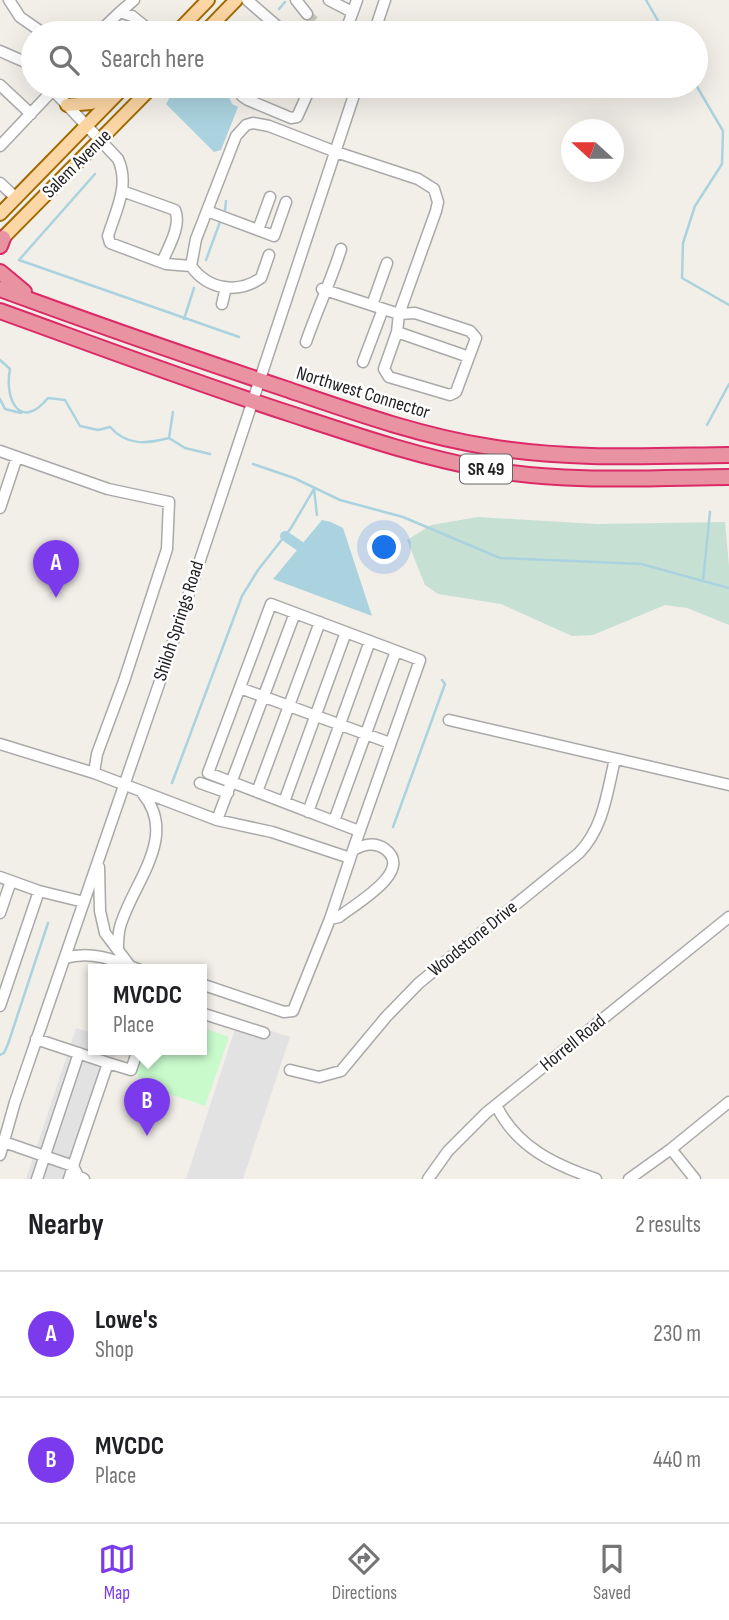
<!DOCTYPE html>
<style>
body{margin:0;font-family:"Sofia Sans Condensed",sans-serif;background:#f6f6f6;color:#202124}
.compass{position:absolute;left:561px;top:119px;width:63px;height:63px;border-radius:50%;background:#fff;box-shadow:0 7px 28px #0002;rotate:291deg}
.you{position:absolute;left:385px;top:548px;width:24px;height:24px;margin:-18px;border:5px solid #fff;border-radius:50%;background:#1a73e8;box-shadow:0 0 0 10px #1a73e833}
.badge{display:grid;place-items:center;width:46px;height:46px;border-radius:50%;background:#7c3aed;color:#fff;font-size:23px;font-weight:700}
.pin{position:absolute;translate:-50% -58px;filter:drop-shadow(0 2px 4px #0008)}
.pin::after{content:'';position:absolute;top:37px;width:24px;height:21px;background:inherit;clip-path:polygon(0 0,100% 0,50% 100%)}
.popup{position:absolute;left:88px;top:964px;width:119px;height:91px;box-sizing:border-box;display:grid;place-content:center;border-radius:0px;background:#fff;filter:drop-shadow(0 2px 5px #0005);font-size:23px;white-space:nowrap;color:#757577}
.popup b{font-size:26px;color:#202124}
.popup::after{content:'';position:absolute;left:50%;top:100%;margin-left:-14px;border:14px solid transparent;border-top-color:#fff}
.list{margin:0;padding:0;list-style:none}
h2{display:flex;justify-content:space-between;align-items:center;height:91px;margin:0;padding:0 28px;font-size:30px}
h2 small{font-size:23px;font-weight:400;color:#757577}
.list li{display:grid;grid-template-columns:46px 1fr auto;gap:21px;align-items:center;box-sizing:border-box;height:126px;padding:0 28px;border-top:2px solid #e0e0e0}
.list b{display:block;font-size:26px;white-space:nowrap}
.list p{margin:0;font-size:23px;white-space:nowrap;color:#757577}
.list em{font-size:23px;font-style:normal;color:#757577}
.icon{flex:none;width:38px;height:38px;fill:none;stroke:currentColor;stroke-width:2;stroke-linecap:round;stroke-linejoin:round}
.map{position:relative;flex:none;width:729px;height:1179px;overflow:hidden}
.search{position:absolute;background:#fff;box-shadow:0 7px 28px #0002;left:21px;right:21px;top:21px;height:77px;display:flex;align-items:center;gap:18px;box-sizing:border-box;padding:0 24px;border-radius:38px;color:#757577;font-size:26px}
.sheet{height:343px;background:#fff}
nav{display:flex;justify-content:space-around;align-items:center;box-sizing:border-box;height:98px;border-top:2px solid #e0e0e0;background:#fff;font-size:19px;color:#757577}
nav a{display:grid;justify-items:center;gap:4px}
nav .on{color:#7c3aed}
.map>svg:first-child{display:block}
.wetland{fill:#c6e0d4}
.park{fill:#c8facc}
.parking{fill:#e2e2e2}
.water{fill:#aad3df}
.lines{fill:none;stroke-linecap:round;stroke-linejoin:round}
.stream{stroke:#aad3df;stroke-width:2.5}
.canal{stroke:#aad3df;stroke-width:10}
.minor-tunnel{stroke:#c8c6c1;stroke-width:10;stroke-dasharray:10 5;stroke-linecap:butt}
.minor-casing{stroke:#a9a9a9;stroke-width:13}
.major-casing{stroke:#a06b00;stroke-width:16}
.highway-casing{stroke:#dc2a67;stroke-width:18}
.minor{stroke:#fff;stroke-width:10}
.major{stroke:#fcd6a4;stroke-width:12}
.highway{stroke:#e892a2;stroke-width:14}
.labels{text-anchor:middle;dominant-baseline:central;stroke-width:5;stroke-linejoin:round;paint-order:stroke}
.shield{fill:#fff;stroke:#646464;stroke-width:2}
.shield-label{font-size:18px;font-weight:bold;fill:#222}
.street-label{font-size:19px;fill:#222;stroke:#fff}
</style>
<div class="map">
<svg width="729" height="1179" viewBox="0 0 729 1179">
<rect width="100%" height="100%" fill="#f2efe9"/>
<!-- wetland -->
<path class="wetland" d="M 478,517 L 597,524 L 725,522 L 729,566 L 729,625 L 687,608 L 665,605 L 593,635 L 572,636 L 501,604 L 438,594 L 425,585 L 407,540 L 431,525 Z"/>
<!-- park -->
<path class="park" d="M 201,1027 L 229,1037 L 205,1106 L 143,1085 L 134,1069 L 141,1050 L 201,1050 Z"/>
<!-- parking -->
<path class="parking" d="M 238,1020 L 290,1037 L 243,1179 L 186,1179 Z
M 76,1028 L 93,1033 L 93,1050 L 117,1050 L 114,1059 L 105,1055 L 63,1174 L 66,1179 L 26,1179 Z"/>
<!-- water -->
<path class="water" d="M 194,86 L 224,86 L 232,104 L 238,107 L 221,150 L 214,152 L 166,104 L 174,90 Z
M 322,520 L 331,522 L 343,528 L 372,616 L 273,579 Z"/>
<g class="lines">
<!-- stream -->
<path class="stream" d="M 646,0 L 665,33
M 279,9 L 285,2
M 255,33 L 262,27
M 696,85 L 723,131 L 722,164 L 695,206 L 683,243 L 682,278 L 729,305
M 95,174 L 19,260 L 239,337
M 225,210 L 226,201
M 206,260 L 220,222
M 184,319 L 194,288
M 0,360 L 10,369 C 4,399 20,432 48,398 L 65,400 L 80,426 L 98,430 L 110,427 C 127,446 146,444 169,438 L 185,448 L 210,454
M 0,399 L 5,409 L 21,413
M 707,425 L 729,384
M 169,438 L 173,412
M 253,464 L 294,478 L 340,500 L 403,517 L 500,558 L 641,564 L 729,588
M 314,489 L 317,515
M 703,581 L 710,512
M 172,783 L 242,596 L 258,570 L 291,528 L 314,489
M 393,827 L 445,684 L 442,680
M 0,1055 L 4,1053 L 8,1044 L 48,923"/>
<!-- canal -->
<path class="canal" d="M 285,536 L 304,549"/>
<!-- minor-tunnel -->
<path class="minor-tunnel" d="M 307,14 L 322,29"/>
<!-- minor casing -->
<g class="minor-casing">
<path id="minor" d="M 9,0 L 20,17 L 43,33
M 247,0 L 285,33
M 296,0 L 307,14
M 329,0 L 352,12
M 120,12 L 134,0
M 322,29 L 327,33
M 98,33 L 120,12 L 132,16 L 153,33
M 353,33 L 348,25 L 357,0
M 374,33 L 385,0
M 0,51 L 25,62 L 33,70
M 0,85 L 31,114
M 49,86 L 118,159 C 130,185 116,210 108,236 L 110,243 L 166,264 L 191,266
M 242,86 L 242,96 L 248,100 L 291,118 L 297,117 L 311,86
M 0,146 L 53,90
M 0,183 L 16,198
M 122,191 L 175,210 C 182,225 168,248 162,262
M 207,211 L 274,236 L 286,202
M 258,230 L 270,197
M 269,255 L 261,278 C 238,294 208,290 191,266 L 196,239 L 236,136 L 246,125 L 253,123 L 269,126 L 336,152 L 418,179 L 434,189 L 438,202 L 436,211 L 399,314 L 397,332 L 384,369 L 389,377 L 450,395 L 456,392 L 476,338 L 470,331 L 415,313 L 399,314 L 322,289
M 222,304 L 226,287
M 372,305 L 387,263
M 397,332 L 469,357
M 306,342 C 317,310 331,281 341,249
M 363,362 L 383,309
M 0,451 L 108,489 L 169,502 L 167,549 L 124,681 L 97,754 L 94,773
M 0,508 L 17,457
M 240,688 L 390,743
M 449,720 L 729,785
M 0,744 L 94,773 L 217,820 L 272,832 L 350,858
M 200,783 L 228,793
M 257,792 L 320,622
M 284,802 L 346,632
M 308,812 L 370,641
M 217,820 L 295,613
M 334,821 L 396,651
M 353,850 L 420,660 L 271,604 L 208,773 L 359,831
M 99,867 L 100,911 L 105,933 L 130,966
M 0,877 L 39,891 L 84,902
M 0,913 L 11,881
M 118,950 C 118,942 118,934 120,927 C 132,884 179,837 143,794
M 65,958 C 91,950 115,960 140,970
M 201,984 L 284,1012 L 293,1011 L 330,919 L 353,850 C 363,845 374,841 385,849 C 415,871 355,904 339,917 L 330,919
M 0,1006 L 39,891
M 201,1013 L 264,1033
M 36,1039 L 108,1063 L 73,1166 L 78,1176 L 84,1179
M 108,1063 L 131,1070 L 138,1050
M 290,1070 L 319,1077 L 341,1071 L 386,1017 L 419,983 L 579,853 C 604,827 607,792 615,759
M 496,1105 C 516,1147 555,1165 596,1179
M 4,1142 L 73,1166 L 69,1179
M 671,1149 L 695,1179
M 0,1155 L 15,1102 L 159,684 L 357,86
M 37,1179 L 79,1053
M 428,1179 L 448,1151 L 486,1113 L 729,917
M 629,1179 L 671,1149 L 729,1102"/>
</g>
<!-- major casing -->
<g class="major-casing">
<path id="major" d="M 176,33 L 208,0
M 204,33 L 236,0
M 67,105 L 91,103 L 116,92
M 0,214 L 125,86
M 0,241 L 153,86"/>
</g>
<!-- highway casing -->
<g class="highway-casing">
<path id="highway" d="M 0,246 L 3,238
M 0,272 L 24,292
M 0,289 C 95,324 190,357 286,389 C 353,412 420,436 490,447 C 570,460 649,456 729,455
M 0,311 C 97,346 193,382 291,414 C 355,435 419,457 485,469 C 566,483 647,478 729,477"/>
</g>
<!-- minor -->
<use href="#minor" class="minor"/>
<!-- major -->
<use href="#major" class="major"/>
<!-- highway -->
<use href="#highway" class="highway"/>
</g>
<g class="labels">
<!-- shield labels -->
<rect class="shield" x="460" y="454.5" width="52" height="29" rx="5"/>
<g class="shield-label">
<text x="486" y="469">SR 49</text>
</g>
<!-- street labels -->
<g class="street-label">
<text transform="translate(77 164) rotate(-45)">Salem Avenue</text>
<text transform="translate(363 393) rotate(17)">Northwest Connector</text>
<text transform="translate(179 621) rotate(-72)">Shiloh Springs Road</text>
<text transform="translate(473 939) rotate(-39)">Woodstone Drive</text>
<text transform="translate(573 1043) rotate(-39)">Horrell Road</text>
</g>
</g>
</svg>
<svg class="compass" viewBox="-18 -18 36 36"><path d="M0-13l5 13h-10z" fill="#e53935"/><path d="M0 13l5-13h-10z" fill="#757577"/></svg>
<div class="you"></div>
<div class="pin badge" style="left:56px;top:598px">A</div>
<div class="pin badge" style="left:147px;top:1136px">B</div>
<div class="popup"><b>MVCDC</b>Place</div>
<div class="search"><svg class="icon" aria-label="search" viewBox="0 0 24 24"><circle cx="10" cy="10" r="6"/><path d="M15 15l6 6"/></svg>Search here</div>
</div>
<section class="sheet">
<h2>Nearby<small>2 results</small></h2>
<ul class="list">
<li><span class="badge">A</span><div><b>Lowe's</b><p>Shop</p></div><em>230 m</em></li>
<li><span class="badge">B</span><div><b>MVCDC</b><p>Place</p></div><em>440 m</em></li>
</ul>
</section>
<nav>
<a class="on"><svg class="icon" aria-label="map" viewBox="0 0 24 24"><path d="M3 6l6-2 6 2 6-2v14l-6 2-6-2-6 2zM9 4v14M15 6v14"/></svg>Map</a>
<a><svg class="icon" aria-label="directions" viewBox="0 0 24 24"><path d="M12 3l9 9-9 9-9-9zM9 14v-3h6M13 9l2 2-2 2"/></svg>Directions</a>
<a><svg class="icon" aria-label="saved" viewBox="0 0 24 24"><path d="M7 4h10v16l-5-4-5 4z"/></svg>Saved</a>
</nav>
